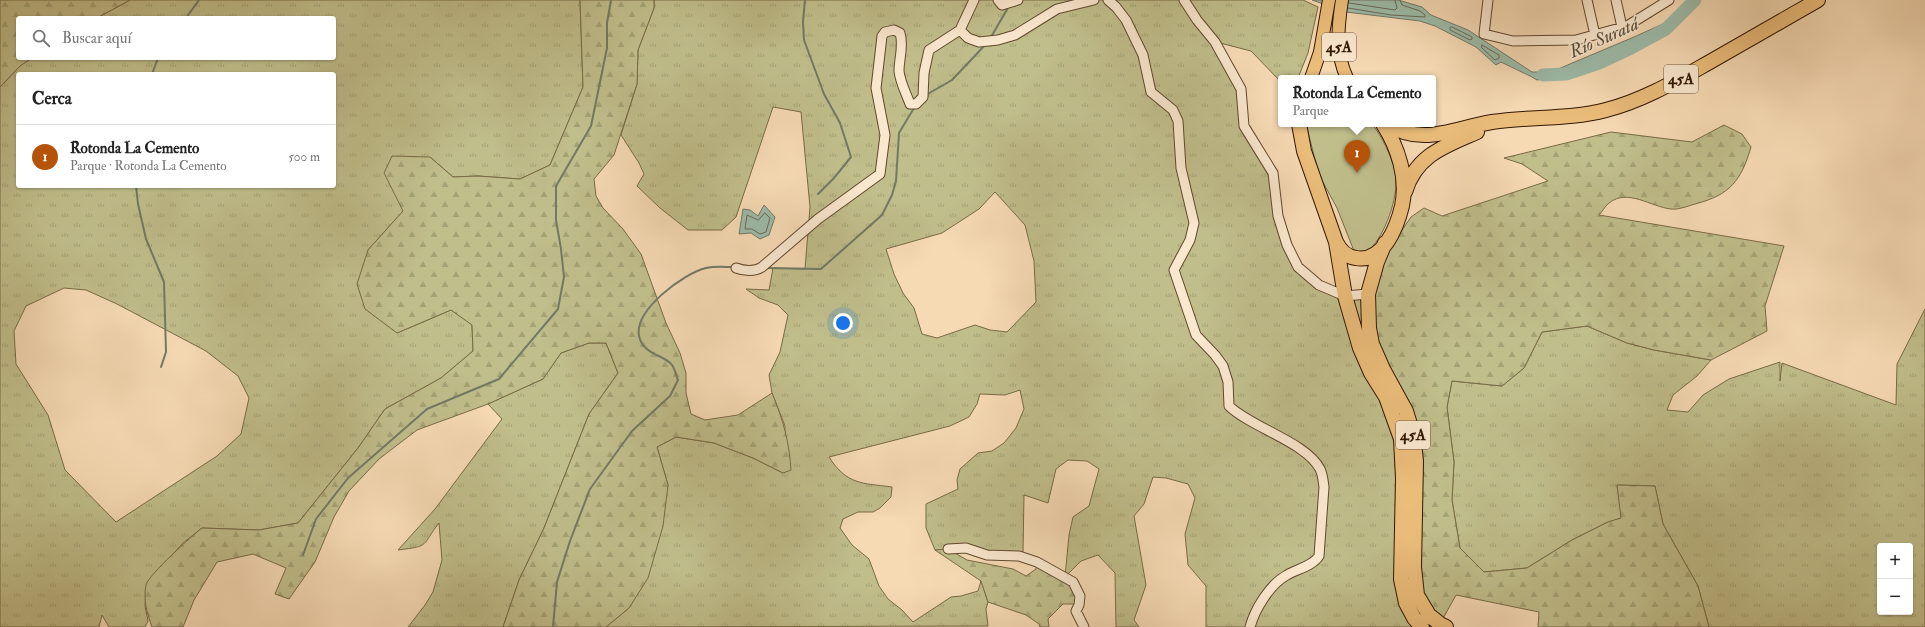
<!DOCTYPE html>
<html lang="es">
<meta charset="utf-8">
<style>
body{margin:0;font-family:"IM FELL Double Pica",serif;background:#f6f6f6;color:#222}
.controls{position:absolute;right:12px;bottom:12px;display:grid;overflow:hidden;border-radius:4px;box-shadow:0 1px 3px #0004}
.controls button{width:36px;height:36px;display:grid;place-items:center;padding:0;border:0;border-bottom:1px solid #e0e0e0;background:#fff;color:#222;font:20px sans-serif}
.you{position:absolute;left:843px;top:323px;width:14px;height:14px;margin:-10px;border:3px solid #fff;border-radius:50%;background:#1a73e8;box-shadow:0 0 0 6px #1a73e833}
.badge{display:grid;place-items:center;width:26px;height:26px;border-radius:50%;background:#b45309;color:#fff;font-size:13px;font-weight:700}
.pin{position:absolute;translate:-50% -33px;filter:drop-shadow(0 1px 2px #0008)}
.pin::after{content:'';position:absolute;top:21px;width:14px;height:12px;background:inherit;clip-path:polygon(0 0,100% 0,50% 100%)}
.popup{position:absolute;left:1278px;top:75px;width:158px;height:52px;box-sizing:border-box;display:grid;place-content:center;border-radius:4px;background:#fff;filter:drop-shadow(0 1px 3px #0005);font-size:13px;white-space:nowrap;color:#767676}
.popup b{font-size:15px;color:#222}
.popup::after{content:'';position:absolute;left:50%;top:100%;margin-left:-8px;border:8px solid transparent;border-top-color:#fff}
.list{margin:0;padding:0;list-style:none}
h2{display:flex;justify-content:space-between;align-items:center;height:52px;margin:0;padding:0 16px;font-size:17px}
h2 small{font-size:13px;font-weight:400;color:#767676}
.list li{display:grid;grid-template-columns:26px 1fr auto;gap:12px;align-items:center;box-sizing:border-box;height:64px;padding:0 16px;border-top:1px solid #e0e0e0}
.list b{display:block;font-size:15px;white-space:nowrap}
.list p{margin:0;font-size:13px;white-space:nowrap;color:#767676}
.list em{font-size:13px;font-style:normal;color:#767676}
.icon{flex:none;width:22px;height:22px;fill:none;stroke:currentColor;stroke-width:2;stroke-linecap:round;stroke-linejoin:round}
.map{position:relative;flex:none;width:1925px;height:627px;overflow:hidden}
.search{position:absolute;background:#fff;box-shadow:0 1px 3px #0004;left:16px;top:16px;width:320px;height:44px;display:flex;align-items:center;gap:10px;box-sizing:border-box;padding:0 14px;border-radius:4px;color:#767676;font-size:15px}
.panel{position:absolute;background:#fff;box-shadow:0 1px 3px #0004;left:16px;top:72px;width:320px;height:116px;border-radius:4px}
.map>svg:first-child{display:block}
.grass{fill:url(#grass-tufts);stroke:#786a46;fill-rule:evenodd}
.forest{fill:url(#forest-firs);stroke:#786a46}
.park{fill:#c0be8b;stroke:#786a46}
.water{fill:#9dbba9;stroke:#727966}
.lines{fill:none;stroke-linecap:round;stroke-linejoin:round}
.shore{stroke:#676956;stroke-width:1}
.stream{stroke:#727966;stroke-width:2}
.river{stroke:#9dbba9;stroke-width:13}
.minor-casing{stroke:#62482e;stroke-width:11}
.major-casing{stroke:#311702;stroke-width:14}
.highway-casing{stroke:#311702;stroke-width:16}
.minor{stroke:#f9e7ce;stroke-width:9}
.major{stroke:#ebbd7a;stroke-width:12}
.highway{stroke:#ebbd7a;stroke-width:14}
.labels{text-anchor:middle;dominant-baseline:central;stroke-width:3.5;stroke-linejoin:round;paint-order:stroke}
.shield{fill:#f9e7ce;stroke:#6d553f;stroke-width:1}
.shield-label{font-size:16px;font-weight:bold;fill:#311702}
.water-label{font-size:18px;font-style:italic;fill:#57503c;stroke:#f9e7ce}
</style>
<div class="map">
<svg width="1925" height="627" viewBox="0 0 1925 627">
<defs>
<pattern id="grass-tufts" width="24" height="20" patternUnits="userSpaceOnUse"><rect width="24" height="20" fill="#c0be8b"/><path d="M3 7l-1-3M5 7V3M7 7l1-3M15 17l-1-3M17 17v-4M19 17l1-3" fill="none" stroke="#a5a376"/></pattern>
<pattern id="forest-firs" width="22" height="20" patternUnits="userSpaceOnUse"><rect width="22" height="20" fill="#c0be8b"/><path d="M5 1l3.5 6h-7zM16 11l3.5 6h-7z" fill="#a5a376"/></pattern>
</defs>
<rect width="100%" height="100%" fill="#f6dab4"/>
<filter id="stains"><feTurbulence type="fractalNoise" baseFrequency=".005" numOctaves="4"/><feColorMatrix values="0 0 0 0 .2 0 0 0 0 .09 0 0 0 0 .02 0 0 0 .5 -.17"/></filter>
<radialGradient id="worn" r=".72"><stop offset=".6" stop-color="#630" stop-opacity="0"/><stop offset="1" stop-color="#630" stop-opacity=".3"/></radialGradient>
<!-- grass -->
<path class="grass" d="M 130,0 L 580,0 L 583,87 L 550,165 L 520,179 L 478,176 L 453,177 L 430,157 L 403,211 L 368,250 L 397,333 L 451,310 L 472,324 L 473,351 L 441,378 L 385,409 L 358,448 L 298,523 L 259,530 L 202,528 L 183,543 L 147,583 L 145,606 L 148,621 L 145,627 L 109,627 L 102,615 L 99,627 L 0,627 L 0,87 L 20,66 L 32,58 L 334,58 L 334,18 L 97,18 ZM 18,74 L 334,74 L 334,186 L 18,186 ZM 64,288 L 86,290 L 117,304 L 206,351 L 238,376 L 249,398 L 241,434 L 217,456 L 116,522 L 65,470 L 48,415 L 16,364 L 14,331 L 26,306 Z
M 654,0 L 1303,0 L 1318,7 L 1308,53 L 1298,78 L 1281,78 L 1281,82 L 1251,51 L 1216,42 L 1238,82 L 1248,137 L 1270,164 L 1276,217 L 1304,274 L 1319,285 L 1368,294 L 1399,395 L 1414,567 L 1448,627 L 1206,627 L 1206,586 L 1188,565 L 1185,534 L 1195,498 L 1188,484 L 1166,478 L 1153,477 L 1144,504 L 1134,516 L 1146,585 L 1134,620 L 1139,627 L 1116,627 L 1115,573 L 1098,555 L 1081,561 L 1065,577 L 1069,535 L 1073,517 L 1089,506 L 1099,469 L 1087,461 L 1068,460 L 1056,469 L 1048,503 L 1024,495 L 1023,552 L 1007,556 L 966,548 L 935,550 L 926,528 L 926,504 L 958,489 L 957,480 L 960,469 L 978,453 L 992,451 L 1004,443 L 1016,428 L 1024,409 L 1020,390 L 1005,395 L 980,394 L 977,404 L 969,417 L 950,426 L 829,457 C 847,485 862,483 892,487 L 891,497 L 880,508 L 873,512 L 858,512 L 843,519 L 840,528 L 852,545 L 869,559 L 879,586 L 888,599 L 902,610 L 913,622 L 951,597 L 961,596 L 978,591 L 981,581 L 988,602 L 986,609 L 988,626 L 606,627 L 629,608 L 668,485 L 657,447 L 676,437 L 714,443 L 753,458 L 783,473 L 785,426 L 772,393 L 769,375 L 780,352 L 788,315 L 778,305 L 759,298 L 746,289 L 769,290 L 773,268 L 805,269 L 810,207 L 801,112 L 773,107 L 736,217 L 722,230 L 688,230 L 660,208 L 637,186 L 644,174 L 639,163 L 621,135 L 637,84 L 638,50 L 654,8 ZM 995,192 L 1025,225 L 1034,261 L 1036,302 L 1007,332 L 990,330 L 975,325 L 937,338 L 922,334 L 914,308 L 903,293 L 894,274 L 886,249 L 942,233 L 979,209 Z
M 1925,309 L 1925,627 L 1709,627 L 1698,586 L 1663,524 L 1655,486 L 1617,485 L 1622,518 L 1608,522 L 1572,540 L 1527,568 L 1484,572 L 1460,548 L 1452,500 L 1454,462 L 1447,407 L 1452,381 L 1502,386 L 1524,368 L 1542,332 L 1587,326 L 1627,343 L 1654,350 L 1711,360 L 1697,376 L 1673,395 L 1667,410 L 1688,412 L 1703,395 L 1729,379 L 1780,362 L 1780,381 L 1782,363 L 1896,405 L 1897,364 ZM 1880,546 L 1910,546 L 1910,612 L 1880,612 Z
M 589,343 L 606,343 L 618,373 L 589,414 L 544,528 L 519,580 L 503,627 L 408,627 L 425,605 L 433,592 L 442,560 L 439,523 C 421,546 431,546 398,550 L 435,509 L 502,419 L 488,404 L 543,379 L 561,353 Z"/>
<!-- forest -->
<path class="forest" d="M 0,0 L 130,0 L 97,18 L 18,18 L 18,58 L 32,58 L 20,66 L 0,87 Z
M 580,0 L 654,0 L 654,8 L 638,50 L 637,84 L 614,155 L 594,179 L 596,196 L 603,208 L 623,229 L 641,254 L 666,323 L 680,353 L 686,373 L 686,393 L 691,414 L 705,420 L 738,415 L 772,393 C 783,420 789,440 791,470 L 783,473 L 753,458 L 714,443 L 676,437 L 657,447 L 668,485 L 663,526 L 648,578 L 629,608 L 606,627 L 503,627 L 519,580 L 544,528 L 589,414 L 618,373 L 606,343 L 589,343 L 561,353 L 543,379 L 488,404 L 417,430 L 379,459 L 349,491 L 334,517 L 315,562 L 289,599 L 275,594 L 286,568 L 253,554 L 217,562 L 194,600 L 183,627 L 152,627 C 147,613 143,601 146,585 C 149,574 192,536 202,528 L 259,530 L 298,523 L 358,448 L 385,409 L 441,378 L 473,351 L 472,325 L 451,310 L 397,333 L 365,309 L 357,284 L 368,250 L 403,211 L 384,173 L 392,156 L 430,157 L 453,177 L 478,176 L 520,179 L 550,165 L 583,87 Z
M 1724,125 L 1742,134 L 1751,147 C 1741,181 1730,195 1695,204 C 1688,206 1678,210 1671,209 C 1651,207 1628,188 1609,203 C 1605,206 1602,212 1599,215 L 1784,246 L 1765,306 L 1767,331 L 1711,360 L 1654,350 L 1627,343 L 1587,326 L 1542,332 L 1524,368 L 1502,386 L 1452,381 L 1447,407 L 1454,462 L 1452,500 L 1460,548 L 1484,572 L 1527,568 L 1572,540 L 1608,522 L 1621,518 L 1617,485 L 1655,486 L 1663,524 L 1698,586 L 1709,627 L 1538,627 L 1539,612 L 1456,595 L 1440,624 L 1422,605 L 1413,434 L 1383,369 L 1367,311 L 1384,256 L 1411,217 L 1424,208 L 1442,216 L 1548,181 L 1522,164 L 1504,158 L 1611,132 L 1692,142 Z
M 948,549 L 967,560 L 1013,569 L 1026,576 L 1036,569 L 1037,562 L 1073,582 L 1079,604 L 1063,604 L 1048,619 L 1049,627 L 1040,627 L 1039,624 L 1026,615 L 988,602 L 981,581 L 935,550 Z"/>
<!-- park -->
<path class="park" d="M 1306,124 L 1372,124 C 1382,136 1391,156 1395,171 C 1400,192 1387,230 1373,246 C 1370,250 1365,252 1360,254 L 1354,251 L 1337,208 L 1319,175 Z"/>
<!-- water -->
<path class="water" d="M 1312,0 L 1398,0 L 1422,7 L 1431,15 L 1468,30 L 1532,72 L 1551,72 L 1634,37 L 1665,23 L 1691,0 L 1697,0 L 1687,14 L 1672,22 L 1610,53 L 1581,63 L 1556,77 L 1537,80 L 1530,76 L 1501,62 L 1496,65 L 1476,47 L 1435,26 L 1420,21 L 1346,12 Z
M 764,205 L 775,217 L 769,235 L 760,239 L 751,233 L 739,234 L 743,209 L 750,210 L 758,216 Z"/>
<g class="lines">
<!-- shore -->
<path class="shore" d="M 1349,3 L 1395,10 L 1397,8 L 1395,0
M 1348,8 L 1391,15 L 1425,17 L 1425,15 L 1420,11 L 1402,5 L 1400,0
M 1452,27 L 1472,37 L 1472,39 L 1470,40 L 1450,30 L 1450,28 Z
M 1482,45 L 1499,55 L 1499,58 L 1495,60 L 1482,48 Z
M 765,213 L 770,218 L 766,232 L 760,234 L 752,229 L 745,229 L 747,215 L 758,220 Z"/>
<!-- stream -->
<path class="stream" d="M 805,0 L 803,22 L 804,40 L 824,94 L 840,123 L 851,157 L 834,178 L 818,194
M 186,18 L 199,0
M 991,37 L 1009,6
M 152,74 L 158,58
M 926,95 L 952,80 L 986,44
M 136,186 L 138,204 L 146,239 L 164,282 L 166,352 L 161,367
M 766,268 L 821,269 L 882,215 L 892,195 L 896,181 L 899,133 L 914,108
M 303,555 L 316,519 L 348,478 L 427,409 L 499,379 L 558,309 L 564,277 L 561,249 L 556,220 L 556,186 L 591,126 L 607,48 L 607,23 L 611,0
M 553,627 L 557,582 L 570,541 L 590,489 L 632,431 L 670,396 L 678,380 C 676,376 675,369 672,365 C 665,355 643,355 639,336 C 634,310 684,273 706,268 C 714,266 725,267 733,267"/>
<!-- river -->
<path class="river" d="M 1543,75 L 1566,74 L 1599,63 L 1631,48 L 1666,29 L 1695,0"/>
<!-- minor casing -->
<g class="minor-casing">
<path id="minor" d="M 974,0 L 960,30 L 968,38 L 979,42 L 998,40 L 1015,35 L 1057,9 L 1094,0
M 998,0 L 1002,5 L 1018,0
M 1108,0 L 1116,7 L 1126,20 L 1143,55 L 1151,92 L 1173,110 L 1178,121 L 1181,168 L 1194,223 L 1190,240 L 1174,270 L 1196,335 L 1215,355 L 1223,366 L 1228,382 L 1229,406 C 1252,428 1306,442 1320,469 C 1323,475 1323,481 1324,487 L 1319,556 C 1313,566 1297,569 1287,575 C 1270,584 1255,609 1250,627
M 1184,0 L 1197,20 L 1215,42 L 1241,89 L 1244,126 L 1273,173 L 1278,216 L 1287,245 L 1298,267 L 1319,285 L 1345,296 L 1368,294
M 1488,0 L 1484,34 L 1513,41 L 1576,40 L 1627,26 L 1669,0
M 1587,0 L 1595,35
M 1616,0 L 1622,27
M 736,268 C 744,271 755,272 762,267 L 818,219 L 880,174 L 885,135 L 876,88 L 882,36 L 885,32 L 894,30 L 900,33 C 904,46 899,58 899,71 C 900,82 906,93 910,104 L 916,104 L 923,97 L 924,73 L 929,50 L 960,30
M 948,549 L 966,548 L 987,555 L 1019,556 L 1037,562 L 1073,582 L 1080,596 L 1079,605 L 1076,611 L 1084,627"/>
</g>
<!-- major casing -->
<g class="major-casing">
<path id="major" d="M 1342,0 C 1338,26 1335,53 1347,78
M 1311,78 L 1320,52 L 1329,0"/>
</g>
<!-- highway casing -->
<g class="highway-casing">
<path id="highway" d="M 1299,124 L 1304,151 L 1336,242 C 1340,250 1347,257 1356,258 C 1383,263 1397,227 1402,206 C 1408,178 1398,147 1383,124
M 1387,124 C 1423,147 1454,128 1492,122 C 1531,116 1568,120 1606,110 C 1642,101 1676,81 1708,63 C 1745,42 1781,21 1818,0
M 1405,192 C 1416,155 1445,146 1477,132
M 1336,242 L 1345,296 L 1360,348 L 1371,373 L 1386,397 L 1401,439 L 1403,478 L 1401,579 L 1406,603 L 1414,618 L 1422,627
M 1385,243 L 1377,262 L 1368,294 L 1369,328 L 1372,344 L 1383,369 L 1406,411 L 1413,434 L 1416,461 L 1414,567 L 1417,595 L 1429,615 L 1440,624 L 1446,627"/>
</g>
<!-- minor -->
<use href="#minor" class="minor"/>
<!-- major -->
<use href="#major" class="major"/>
<!-- highway -->
<use href="#highway" class="highway"/>
</g>
<g class="labels">
<!-- shield labels -->
<g class="shield">
<rect x="1322" y="33" width="34" height="28" rx="3"/>
<rect x="1664" y="65" width="34" height="28" rx="3"/>
<rect x="1396" y="421" width="34" height="28" rx="3"/>
</g>
<g class="shield-label">
<text x="1339" y="47">45A</text>
<text x="1681" y="79">45A</text>
<text x="1413" y="435">45A</text>
</g>
<!-- water labels -->
<g class="water-label">
<text transform="translate(1604 38) rotate(-24)">Río Suratá</text>
</g>
</g>
<rect width="100%" height="100%" filter="url(#stains)"/>
<rect width="100%" height="100%" fill="url(#worn)"/>
</svg>
<div class="controls">
<button>+</button>
<button>−</button>
</div>
<div class="you"></div>
<div class="pin badge" style="left:1357px;top:173px">1</div>
<div class="popup"><b>Rotonda La Cemento</b>Parque</div>
<div class="search"><svg class="icon" aria-label="search" viewBox="0 0 24 24"><circle cx="10" cy="10" r="6"/><path d="M15 15l6 6"/></svg>Buscar aquí</div>
<section class="panel">
<h2>Cerca<small></small></h2>
<ul class="list">
<li><span class="badge">1</span><div><b>Rotonda La Cemento</b><p>Parque · Rotonda La Cemento</p></div><em>500 m</em></li>
</ul>
</section>
</div>
